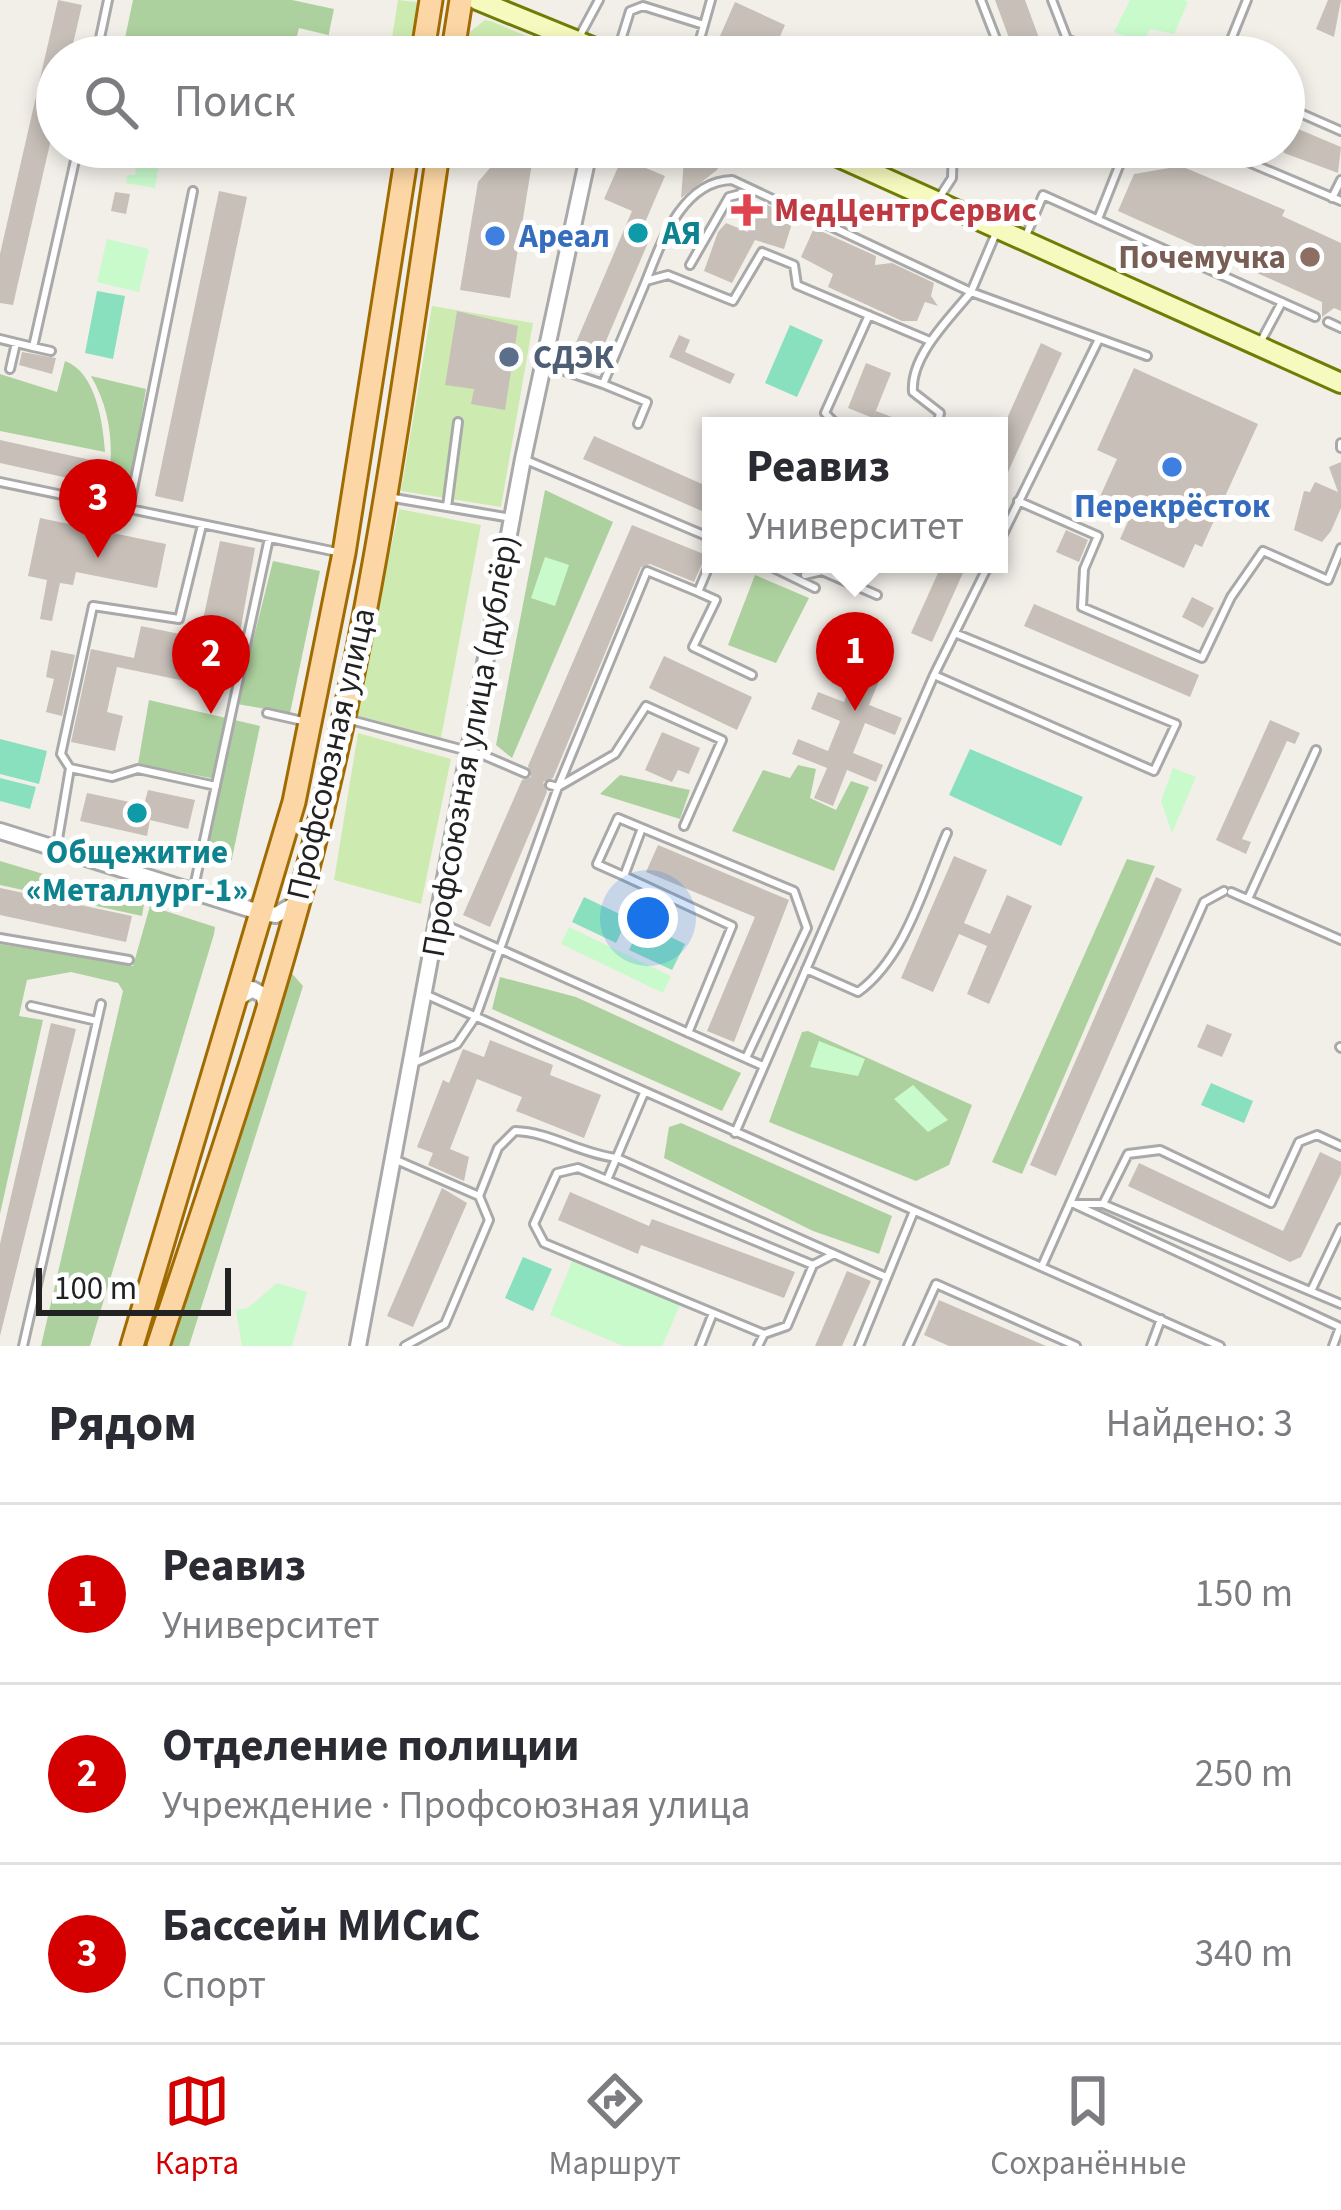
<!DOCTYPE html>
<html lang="ru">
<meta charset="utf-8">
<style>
body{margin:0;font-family:"Source Sans 3",sans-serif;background:#f2f2f3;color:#2b2b33}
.scale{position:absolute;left:36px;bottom:30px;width:195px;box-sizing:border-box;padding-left:12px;border:6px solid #222;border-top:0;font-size:33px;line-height:42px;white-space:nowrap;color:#222;-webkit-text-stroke:9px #fff;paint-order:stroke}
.you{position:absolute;left:648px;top:918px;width:42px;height:42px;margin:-30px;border:9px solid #fff;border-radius:50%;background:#1a73e8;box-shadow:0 0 0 18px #1a73e833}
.badge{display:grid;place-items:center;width:78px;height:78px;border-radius:50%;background:#d40000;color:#fff;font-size:39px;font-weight:700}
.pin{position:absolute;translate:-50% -99px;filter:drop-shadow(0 3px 6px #0008)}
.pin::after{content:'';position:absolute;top:63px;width:42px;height:36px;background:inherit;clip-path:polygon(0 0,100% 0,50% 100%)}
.popup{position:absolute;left:702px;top:417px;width:306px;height:156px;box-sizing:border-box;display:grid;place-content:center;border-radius:0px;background:#fff;filter:drop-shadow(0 3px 9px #0005);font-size:39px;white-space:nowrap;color:#7c7c81}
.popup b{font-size:45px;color:#2b2b33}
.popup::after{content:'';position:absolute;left:50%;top:100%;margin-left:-24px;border:24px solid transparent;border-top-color:#fff}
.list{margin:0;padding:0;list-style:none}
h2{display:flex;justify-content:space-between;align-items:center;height:156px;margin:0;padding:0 48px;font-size:51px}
h2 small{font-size:39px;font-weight:400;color:#7c7c81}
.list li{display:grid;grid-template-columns:78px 1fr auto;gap:36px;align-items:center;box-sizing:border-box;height:180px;padding:0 48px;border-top:3px solid #e1e1e2}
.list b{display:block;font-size:45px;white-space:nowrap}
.list p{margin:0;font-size:39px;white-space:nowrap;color:#7c7c81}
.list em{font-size:39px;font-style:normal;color:#7c7c81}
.icon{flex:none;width:66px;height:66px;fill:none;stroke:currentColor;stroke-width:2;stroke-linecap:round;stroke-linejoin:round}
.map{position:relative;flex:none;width:1341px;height:1346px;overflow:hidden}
.search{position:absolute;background:#fff;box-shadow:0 6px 18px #0003;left:36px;right:36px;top:36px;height:132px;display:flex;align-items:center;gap:30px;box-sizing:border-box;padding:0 42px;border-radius:66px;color:#7c7c81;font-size:45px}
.sheet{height:696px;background:#fff}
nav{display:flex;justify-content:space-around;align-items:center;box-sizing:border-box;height:168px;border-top:3px solid #e1e1e2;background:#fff;font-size:33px;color:#7c7c81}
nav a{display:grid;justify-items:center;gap:6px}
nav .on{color:#d40000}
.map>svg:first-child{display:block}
.grass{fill:#cdebb0}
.forest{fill:#add19e}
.park{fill:#c8facc}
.pitch{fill:#88e0be}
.building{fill:#c7bfb8}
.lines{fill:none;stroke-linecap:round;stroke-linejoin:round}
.lane-casing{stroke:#a9a9a9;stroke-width:12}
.street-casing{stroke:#a9a9a9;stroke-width:20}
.secondary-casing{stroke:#707d05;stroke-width:24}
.primary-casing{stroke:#a06b00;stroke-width:27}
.lane{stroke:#fff;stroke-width:6}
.street{stroke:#fff;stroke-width:14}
.secondary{stroke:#f7fabf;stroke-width:18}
.primary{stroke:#fcd6a4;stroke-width:21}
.health-dot{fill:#e0444e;stroke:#fff;stroke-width:4.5}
.culture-dot{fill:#0f9aa8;stroke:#fff;stroke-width:4.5}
.shop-dot{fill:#3f7fe0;stroke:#fff;stroke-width:4.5}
.education-dot{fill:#8d6e63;stroke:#fff;stroke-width:4.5}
.service-dot{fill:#5c6f8a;stroke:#fff;stroke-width:4.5}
.labels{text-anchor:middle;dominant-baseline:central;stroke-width:10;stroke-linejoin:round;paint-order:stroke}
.health-label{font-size:33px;font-weight:bold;fill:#be3a42;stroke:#fff;text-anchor:start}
.culture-label{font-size:33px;font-weight:bold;fill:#0d838f;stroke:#fff;text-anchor:start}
.shop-label{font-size:33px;font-weight:bold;fill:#366cbe;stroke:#fff;text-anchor:start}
.education-label{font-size:33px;font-weight:bold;fill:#785e54;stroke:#fff;text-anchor:end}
.service-label{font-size:33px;font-weight:bold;fill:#4e5e75;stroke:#fff;text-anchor:start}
.street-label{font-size:33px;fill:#222;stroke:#fff}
</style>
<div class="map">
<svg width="1341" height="1346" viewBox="0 0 1341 1346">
<rect width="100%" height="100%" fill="#f2efe9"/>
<!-- grass -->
<path class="grass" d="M 398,0 L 417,2 L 412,57 L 389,57 Z
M 485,20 L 491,21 L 576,57 L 463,57 L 467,34 Z
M 449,147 L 524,147 C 496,150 475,167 447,165 Z
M 432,306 L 533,323 L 501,507 L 401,491 Z
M 399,509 L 481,525 L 441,738 L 356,715 Z
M 358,733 L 451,759 L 421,904 L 334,880 Z"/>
<!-- forest -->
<path class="forest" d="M 133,0 L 292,0 L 334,9 L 325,52 L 328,35 L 299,28 L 292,57 L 121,57 Z
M 65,361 C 96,372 103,423 105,452 L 0,431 L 0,374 L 57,392 Z
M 91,376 L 146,389 L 127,504 L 106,501 C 114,456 114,416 91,376 Z
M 545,490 L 613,522 L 512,758 L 496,745 Z
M 273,561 L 320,571 L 290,713 L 237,704 Z
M 755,575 L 809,598 L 776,663 L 728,645 Z
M 149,700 L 260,726 L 231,863 L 205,859 L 221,780 L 138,764 Z
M 798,765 L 816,769 L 810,798 L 836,810 L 851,781 L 869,787 L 834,871 L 732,831 L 763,770 L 790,778 Z
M 620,775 L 690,790 L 680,819 L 600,794 Z
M 1127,859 L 1155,866 L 1022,1174 L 992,1162 Z
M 0,861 L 144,904 L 142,916 L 0,885 Z
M 150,906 L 215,927 L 214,934 L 90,1346 L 41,1346 L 123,991 L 118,983 L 71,972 L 27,980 L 19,1016 L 43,1020 L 0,1214 L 0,944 L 133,966 Z
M 288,969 L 303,986 L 189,1346 L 169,1346 Z
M 500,977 L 576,997 L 741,1073 L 722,1111 L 492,1009 Z
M 808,1031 L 972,1105 L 949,1165 L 916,1181 L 769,1122 L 802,1032 Z
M 681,1123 L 892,1216 L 879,1254 L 813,1231 L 664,1158 L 669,1127 Z"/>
<!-- park -->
<path class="park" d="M 1130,0 L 1184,0 L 1188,2 L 1174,34 L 1150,29 L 1143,43 L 1114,32 Z
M 137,160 L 159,163 L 155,188 L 126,183 L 127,175 L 135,175 Z
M 107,239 L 149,249 L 139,292 L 97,282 Z
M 545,557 L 569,565 L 555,606 L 531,598 Z
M 1173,768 L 1196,777 L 1172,833 L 1161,801 Z
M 569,927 L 671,976 L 663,993 L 561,944 Z
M 819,1041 L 865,1059 L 858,1076 L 810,1067 Z
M 913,1085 L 948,1120 L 928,1132 L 894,1099 Z
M 573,1259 L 681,1303 L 662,1346 L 623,1346 L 550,1315 Z
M 277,1283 L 307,1292 L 292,1346 L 242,1346 L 236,1310 L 248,1308 Z"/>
<!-- pitch -->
<path class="pitch" d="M 97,291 L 125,296 L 113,359 L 85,353 Z
M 790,325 L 823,340 L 797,397 L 765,383 Z
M 0,739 L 47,751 L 39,784 L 0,774 Z
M 970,749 L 1083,797 L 1061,846 L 949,795 Z
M 0,778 L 36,787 L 30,809 L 0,801 Z
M 584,897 L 628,918 L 616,943 L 572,922 Z
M 642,923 L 685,944 L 672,970 L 629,950 Z
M 1211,1083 L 1253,1101 L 1244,1123 L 1201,1105 Z
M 523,1257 L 552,1269 L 533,1311 L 505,1298 Z"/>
<!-- building -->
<path class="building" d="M 58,0 L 82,5 L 70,57 L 57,57 L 57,113 L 13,305 L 0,303 L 0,254 Z
M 995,0 L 1025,0 L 1046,57 L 1016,57 Z
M 1328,0 L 1341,0 L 1334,37 L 1316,29 Z
M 735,2 L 785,25 L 771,57 L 720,36 Z
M 1284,123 L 1341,147 L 1338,173 L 1284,153 Z
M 685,147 L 723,156 L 717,170 L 681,198 Z
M 1054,147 L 1074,153 L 1069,166 L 1050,157 Z
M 523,151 L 534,151 L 510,298 L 460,290 L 478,182 L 495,162 Z
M 622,158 L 665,176 L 640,234 L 650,238 L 597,362 L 572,352 L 632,211 L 604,199 Z
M 1181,166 L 1285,210 L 1282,216 L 1341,243 L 1341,311 L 1334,308 L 1322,317 L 1322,302 L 1118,211 L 1134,174 Z
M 219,191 L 247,197 L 183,502 L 155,496 Z
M 115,192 L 130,194 L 126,214 L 111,211 Z
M 761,202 L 794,217 L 784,249 L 755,240 L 732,283 L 704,271 L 718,232 L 726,223 L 748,232 L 739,208 Z
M 814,228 L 876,256 L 875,265 L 892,263 L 934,283 L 931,296 L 938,306 L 925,302 L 917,321 L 902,321 L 828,287 L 833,274 L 801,257 Z
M 457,311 L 518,326 L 505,410 L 471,404 L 474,389 L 445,385 Z
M 679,335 L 690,340 L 685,352 L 735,374 L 730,384 L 669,357 Z
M 1041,343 L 1062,353 L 999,492 L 999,436 Z
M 22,352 L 56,358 L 52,374 L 19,365 Z
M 866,363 L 891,373 L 873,418 L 848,408 Z
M 1134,368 L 1258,424 L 1202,547 L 1195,544 L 1184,568 L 1120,539 L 1131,515 L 1098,501 L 1117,459 L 1097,450 Z
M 876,411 L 913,425 L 913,426 L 870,426 Z
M 594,436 L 711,488 L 711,515 L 583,459 Z
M 0,440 L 100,462 L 95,484 L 0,463 Z
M 1341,462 L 1341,508 L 1331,531 L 1322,542 L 1294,530 L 1304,491 L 1310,492 L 1315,482 L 1338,492 L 1329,467 Z
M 40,518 L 166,544 L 157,588 L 76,572 L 73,585 L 60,583 L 52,621 L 40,619 L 47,580 L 28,576 Z
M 632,525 L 706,555 L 694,582 L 650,564 L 641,567 L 553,778 L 543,782 L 547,792 L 490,927 L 463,915 L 522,780 L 531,777 L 528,766 Z
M 1066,530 L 1088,540 L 1079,562 L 1056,552 Z
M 220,541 L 255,548 L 235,661 L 196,653 L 190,682 L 117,667 L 107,712 L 123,716 L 115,751 L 71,742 L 91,649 L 134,658 L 141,626 L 199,638 Z
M 942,564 L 967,564 L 932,642 L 911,633 Z
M 1192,597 L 1214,608 L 1203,628 L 1182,617 Z
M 1034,604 L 1199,675 L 1190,697 L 1024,626 Z
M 51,650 L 75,655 L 62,716 L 46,712 L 54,679 L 46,677 Z
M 664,656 L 752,697 L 737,730 L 649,688 Z
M 858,666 L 881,676 L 869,705 L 902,718 L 895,735 L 865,723 L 853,753 L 883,765 L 876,782 L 847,770 L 833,806 L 814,798 L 827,768 L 792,754 L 798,739 L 828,751 L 840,721 L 811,709 L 818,692 L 844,702 Z
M 1270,720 L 1300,733 L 1295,744 L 1287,741 L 1242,839 L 1251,842 L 1246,854 L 1216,840 Z
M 662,732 L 700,748 L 689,774 L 678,770 L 672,782 L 645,770 Z
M 148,790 L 195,800 L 188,829 L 150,820 L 147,836 L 80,821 L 87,793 L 144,805 Z
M 658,845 L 789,900 L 734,1042 L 707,1031 L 755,917 L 646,872 Z
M 954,856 L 987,870 L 964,923 L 990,934 L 1007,895 L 1032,906 L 989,1004 L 967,994 L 987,946 L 959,934 L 933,992 L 901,978 Z
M 1156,877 L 1182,889 L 1056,1176 L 1030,1165 Z
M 0,888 L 132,916 L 126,942 L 0,915 Z
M 51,1023 L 76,1029 L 0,1336 L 0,1244 Z
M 1207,1024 L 1232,1034 L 1222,1057 L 1197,1047 Z
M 490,1040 L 553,1065 L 550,1075 L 601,1095 L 584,1138 L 516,1111 L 522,1097 L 477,1079 L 450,1149 L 469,1157 L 464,1181 L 428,1165 L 433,1153 L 417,1147 L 443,1080 L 449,1083 L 463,1049 L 484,1057 Z
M 1320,1152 L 1341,1162 L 1341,1174 L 1301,1257 L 1290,1262 L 1128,1186 L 1139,1163 L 1283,1231 Z
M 442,1188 L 467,1203 L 413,1327 L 387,1316 Z
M 570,1192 L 649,1226 L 652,1219 L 795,1272 L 784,1298 L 641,1245 L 638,1254 L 558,1220 Z
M 847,1271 L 871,1281 L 842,1346 L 815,1346 Z
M 939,1300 L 1046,1346 L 949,1346 L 924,1335 Z"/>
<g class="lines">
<!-- lane casing -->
<g class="lane-casing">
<path id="lane" d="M 981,0 L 1003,57
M 1052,0 L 1067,39 L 1110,57
M 578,39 L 599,0
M 617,53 L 630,11 L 643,6 L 704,25
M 96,57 L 108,0
M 695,57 L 711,0
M 797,57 L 812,49 L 831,57
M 1224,57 L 1247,0
M 1284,106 L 1341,131
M 218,147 L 293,162
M 1213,147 L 1341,201
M 939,198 L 952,178 L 953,147
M 1332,198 L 1341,180
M 1098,219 L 1121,161
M 996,233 L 971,292 L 1147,356
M 1025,238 L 1043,195 L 1315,317
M 690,265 L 729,197 L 748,192
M 646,281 C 661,243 682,181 732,180 L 971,292 C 950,318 910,356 913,392 L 940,413 L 937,426
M 1328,322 L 1341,328
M 0,339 L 33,347 L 78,147
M 1261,341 L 1282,302
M 33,347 L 51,351
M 547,365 L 603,384 L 646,281 L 668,275 L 733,301 L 762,252 L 794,265 L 797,285 L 930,341
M 10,369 L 16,343
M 603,384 L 647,402 L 638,424
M 838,426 L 825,413 L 869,315
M 1341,443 L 1341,448
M 526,460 L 711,538
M 0,482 L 337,552
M 388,497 L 511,518
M 1018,501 L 1098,536 L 1084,569 L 1082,607 L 1202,658 L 1231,597 L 1263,551 L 1328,580 L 1341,548
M 447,507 L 458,422
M 129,509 L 193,191
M 999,542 L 1098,341
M 766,564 L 815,588
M 805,575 L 822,571 L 877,595
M 698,592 L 716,600 L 693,647 L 752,675
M 934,675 L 1154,771 L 1176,724 L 957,634
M 267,713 L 307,722
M 347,719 L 483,755 L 525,773
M 70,768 L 112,777 L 138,769 L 216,786
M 550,785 L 558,787 L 647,571 L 698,592 L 711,561
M 57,845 L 70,768 L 61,754 L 93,606 L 179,619 L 202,525
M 624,876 L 597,864 L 618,818 L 642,828
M 193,892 L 269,538
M 1231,892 L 1341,940
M 1248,899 L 1316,750
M 439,922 L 763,1066
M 0,938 L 129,960
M 806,969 L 858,992 C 906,957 924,885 947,833
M 427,995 L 1220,1346
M 31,1006 L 97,1021
M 688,1033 L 732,926 L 624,876 L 642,828 L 794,891 L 807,928 L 746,1058
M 1340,1047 L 1341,1048
M 414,1063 L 457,1044 L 476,1016 L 558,787 L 615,754 L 646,706 L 722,740 L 684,826
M 735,1133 L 934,675 L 989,564
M 394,1159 L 479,1196
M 607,1180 L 644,1093
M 1073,1204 L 1103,1204 L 1128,1154 L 1160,1150 L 1271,1203 L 1299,1142 L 1317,1135 L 1341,1146
M 1103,1204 L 1341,1304
M 1076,1205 L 1340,1327 L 1333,1346
M 813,1265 L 578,1168 L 557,1173 L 534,1224 L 544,1243 L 764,1334 L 787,1326 L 813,1265 L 834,1254
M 1042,1266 L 1204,902 L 1224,891
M 1311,1291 L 1341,1228
M 23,1346 L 101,1004
M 405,1346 L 445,1324 L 489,1220 L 479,1196 L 498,1148 L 515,1131 C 550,1132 581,1154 617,1158 L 886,1277
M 700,1346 L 713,1313
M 758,1346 L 764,1334
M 859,1346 L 914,1211
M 908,1346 L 936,1284 L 1076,1346
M 1151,1346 L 1161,1319"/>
</g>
<!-- street casing -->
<g class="street-casing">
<path id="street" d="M 0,831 L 262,913 L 276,915 L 295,904
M 235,1000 L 252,989 L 263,995 L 267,1009
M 358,1346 L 523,459 L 590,147"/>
</g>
<!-- secondary casing -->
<g class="secondary-casing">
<path id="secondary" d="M 477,0 L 617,57
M 816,147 L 1341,383"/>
</g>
<!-- primary casing -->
<g class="primary-casing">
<path id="primary" d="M 422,57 L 431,0
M 452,57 L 461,0
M 132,1346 L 294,802 L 344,553 L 408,147
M 158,1346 C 217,1168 279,990 323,808 C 376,591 406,368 439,147"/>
</g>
<!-- lane -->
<use href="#lane" class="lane"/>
<!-- street -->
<use href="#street" class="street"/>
<!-- secondary -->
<use href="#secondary" class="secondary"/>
<!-- primary -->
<use href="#primary" class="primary"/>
</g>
<!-- markers -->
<path class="health-dot" d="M741 192h12v12h12v12h-12v12h-12v-12h-12v-12h12z"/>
<g class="culture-dot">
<circle cx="638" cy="233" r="12"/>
<circle cx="137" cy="813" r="12"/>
</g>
<g class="shop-dot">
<circle cx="495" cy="236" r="12"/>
<circle cx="1172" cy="467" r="12"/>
</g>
<circle class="education-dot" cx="1310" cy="257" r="12"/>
<circle class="service-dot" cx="509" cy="357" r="12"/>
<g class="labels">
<!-- health labels -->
<g class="health-label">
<text x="774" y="210">МедЦентрСервис</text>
</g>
<!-- culture labels -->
<g class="culture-label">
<text x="662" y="233">АЯ</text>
<text x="137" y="852" text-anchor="middle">Общежитие<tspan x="137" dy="38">«Металлург-1»</tspan></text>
</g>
<!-- shop labels -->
<g class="shop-label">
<text x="519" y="236">Ареал</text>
<text x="1172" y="506" text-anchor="middle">Перекрёсток</text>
</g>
<!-- education labels -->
<g class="education-label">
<text x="1286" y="257">Почемучка</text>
</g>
<!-- service labels -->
<g class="service-label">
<text x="533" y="357">СДЭК</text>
</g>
<!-- street labels -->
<g class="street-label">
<text transform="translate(470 746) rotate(-80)">Профсоюзная улица (дублёр)</text>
<text transform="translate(331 754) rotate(-77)">Профсоюзная улица</text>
</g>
</g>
</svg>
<div class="scale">100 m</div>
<div class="you"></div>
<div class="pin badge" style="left:855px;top:711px">1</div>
<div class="popup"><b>Реавиз</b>Университет</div>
<div class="pin badge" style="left:211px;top:714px">2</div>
<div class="pin badge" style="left:98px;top:558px">3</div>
<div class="search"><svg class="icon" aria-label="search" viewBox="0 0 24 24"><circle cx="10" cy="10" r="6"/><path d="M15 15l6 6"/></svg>Поиск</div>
</div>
<section class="sheet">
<h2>Рядом<small>Найдено: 3</small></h2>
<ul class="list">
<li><span class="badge">1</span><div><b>Реавиз</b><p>Университет</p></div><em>150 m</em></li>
<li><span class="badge">2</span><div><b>Отделение полиции</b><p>Учреждение · Профсоюзная улица</p></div><em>250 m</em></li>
<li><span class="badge">3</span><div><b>Бассейн МИСиС</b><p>Спорт</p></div><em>340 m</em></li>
</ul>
</section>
<nav>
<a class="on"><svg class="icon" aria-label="map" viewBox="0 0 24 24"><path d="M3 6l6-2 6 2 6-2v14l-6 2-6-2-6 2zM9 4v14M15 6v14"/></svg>Карта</a>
<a><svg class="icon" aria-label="directions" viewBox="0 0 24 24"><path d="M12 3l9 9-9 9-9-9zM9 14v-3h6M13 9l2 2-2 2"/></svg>Маршрут</a>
<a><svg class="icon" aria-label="saved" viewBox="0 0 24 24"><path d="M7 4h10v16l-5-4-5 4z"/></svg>Сохранённые</a>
</nav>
